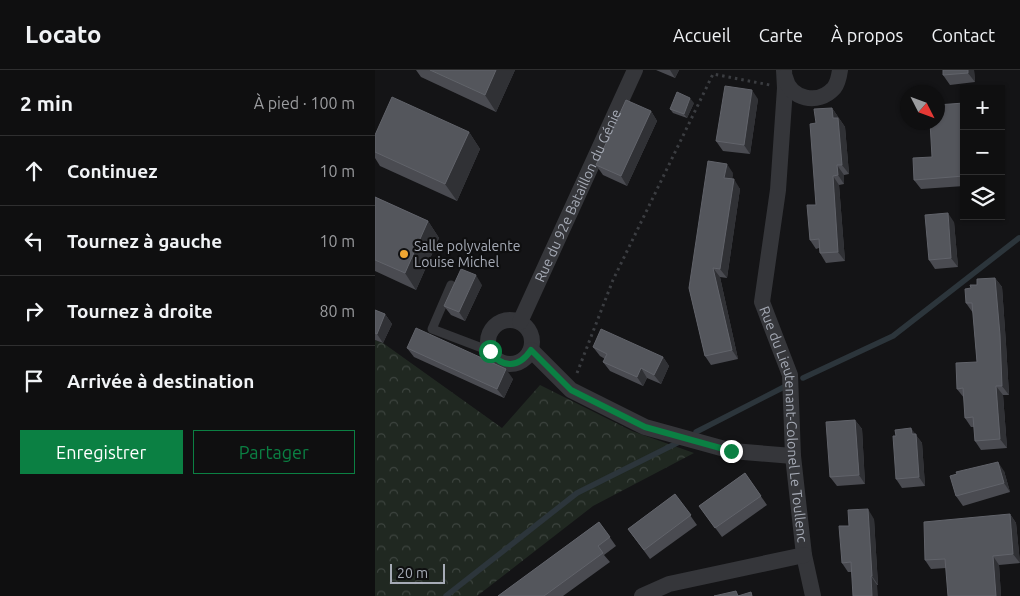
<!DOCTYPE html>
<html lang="fr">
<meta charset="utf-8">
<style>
body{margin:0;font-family:Ubuntu,sans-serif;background:#181819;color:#f1f3f6}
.controls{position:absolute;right:15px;top:15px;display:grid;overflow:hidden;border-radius:0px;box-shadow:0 1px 4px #0004}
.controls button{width:45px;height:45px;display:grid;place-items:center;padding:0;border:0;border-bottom:1px solid #2f2f30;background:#0f0f10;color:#f1f3f6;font:25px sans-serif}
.compass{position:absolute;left:525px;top:15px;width:45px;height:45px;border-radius:50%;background:#0f0f10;box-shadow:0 1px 4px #0004;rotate:132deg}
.scale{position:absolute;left:15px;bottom:12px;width:55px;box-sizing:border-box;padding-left:5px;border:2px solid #a6abb6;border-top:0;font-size:14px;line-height:18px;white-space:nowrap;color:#a6abb6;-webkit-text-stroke:4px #0f0f10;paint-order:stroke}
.stop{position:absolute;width:15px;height:15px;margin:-11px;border:4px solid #0b8043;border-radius:50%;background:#fff}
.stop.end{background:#0b8043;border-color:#fff;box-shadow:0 1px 5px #0008}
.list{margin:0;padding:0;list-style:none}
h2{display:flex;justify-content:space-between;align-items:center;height:65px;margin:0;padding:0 20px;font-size:21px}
h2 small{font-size:16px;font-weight:400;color:#9b9c9f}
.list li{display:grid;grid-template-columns:32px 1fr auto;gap:15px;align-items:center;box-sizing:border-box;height:70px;padding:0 20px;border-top:1px solid #2f2f30}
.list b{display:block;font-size:19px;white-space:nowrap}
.list em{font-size:16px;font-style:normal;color:#9b9c9f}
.actions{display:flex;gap:10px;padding:15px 20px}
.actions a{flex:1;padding:11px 0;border:1px solid #0b8043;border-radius:0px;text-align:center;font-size:18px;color:#0b8043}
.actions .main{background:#0b8043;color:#fff}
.icon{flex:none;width:28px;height:28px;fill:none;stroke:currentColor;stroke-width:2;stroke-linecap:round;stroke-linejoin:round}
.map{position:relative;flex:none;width:645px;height:526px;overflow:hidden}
header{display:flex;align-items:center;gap:30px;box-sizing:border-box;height:70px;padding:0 25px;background:#0f0f10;border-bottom:1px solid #2f2f30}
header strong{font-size:24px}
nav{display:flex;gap:28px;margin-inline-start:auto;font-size:18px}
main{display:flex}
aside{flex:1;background:#0f0f10}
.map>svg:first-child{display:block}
.forest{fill:url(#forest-crowns)}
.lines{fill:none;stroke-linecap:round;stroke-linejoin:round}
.stream{stroke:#2c353b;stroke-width:5.5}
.path{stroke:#3b3d41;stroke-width:3;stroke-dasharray:2.5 4;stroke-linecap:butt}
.service{stroke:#35363a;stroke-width:9}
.minor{stroke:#35363a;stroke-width:16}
.wall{fill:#4a4b51}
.shaded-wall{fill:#303135}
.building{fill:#54565c;stroke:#61636a}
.route{stroke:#0b8043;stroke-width:6}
.poi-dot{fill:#efa632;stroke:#0f0f10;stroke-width:2}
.labels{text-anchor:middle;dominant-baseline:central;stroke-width:4.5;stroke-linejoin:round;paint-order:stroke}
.street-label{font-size:14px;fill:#a6abb6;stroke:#0f0f10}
.poi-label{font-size:14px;fill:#a6abb6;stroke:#0f0f10;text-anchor:start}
</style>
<header>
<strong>Locato</strong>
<nav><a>Accueil</a><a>Carte</a><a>À propos</a><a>Contact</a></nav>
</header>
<main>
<aside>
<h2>2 min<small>À pied · 100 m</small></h2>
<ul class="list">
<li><svg class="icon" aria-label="ahead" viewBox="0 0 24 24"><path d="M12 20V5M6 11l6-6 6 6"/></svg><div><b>Continuez</b></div><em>10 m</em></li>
<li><svg class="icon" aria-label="left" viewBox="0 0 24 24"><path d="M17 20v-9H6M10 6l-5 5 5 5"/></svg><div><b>Tournez à gauche</b></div><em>10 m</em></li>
<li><svg class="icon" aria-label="right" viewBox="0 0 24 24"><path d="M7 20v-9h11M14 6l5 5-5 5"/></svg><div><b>Tournez à droite</b></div><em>80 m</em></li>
<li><svg class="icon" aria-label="arrive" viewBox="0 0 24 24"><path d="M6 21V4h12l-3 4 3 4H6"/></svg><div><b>Arrivée à destination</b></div></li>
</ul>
<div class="actions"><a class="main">Enregistrer</a><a>Partager</a></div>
</aside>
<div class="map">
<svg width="645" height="526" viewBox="0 0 645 526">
<defs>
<pattern id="forest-crowns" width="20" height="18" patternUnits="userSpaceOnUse" patternTransform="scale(1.25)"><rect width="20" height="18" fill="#202821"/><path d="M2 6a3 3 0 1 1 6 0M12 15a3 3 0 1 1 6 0" fill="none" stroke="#3d443f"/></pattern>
</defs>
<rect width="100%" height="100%" fill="#141416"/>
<!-- forest -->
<path class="forest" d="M 0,270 L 8,273 L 127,358 L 165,315 L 257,361 L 319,383 L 218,436 L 102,526 L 0,526 Z"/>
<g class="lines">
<!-- stream -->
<path class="stream" d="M 428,308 L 518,266 L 644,168
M 321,362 L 409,317
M 71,526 L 202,423 L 304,372"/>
<!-- path -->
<path class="path" d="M 202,303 L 238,210 L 338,4 L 395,15"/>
<!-- service -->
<path class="service" d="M 76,215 L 57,259 L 115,281"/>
<!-- minor -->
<g class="minor">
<path id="s1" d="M 409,0 L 410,18 L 403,120 L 387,232 L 415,305 L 418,386 L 429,485 L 438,526"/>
<path d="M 410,7 C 415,29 443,36 459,18 C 463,13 464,7 465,0"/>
<circle cx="135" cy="272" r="22"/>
<path id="s2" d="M 145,252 L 260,0"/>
<path d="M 156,280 L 196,320 L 270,357 L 357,381 L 418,386"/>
<path d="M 267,526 L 294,514 L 429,485"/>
</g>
</g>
<!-- wall -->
<path class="wall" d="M 41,0 L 140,0 L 121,42 L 46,7 Z
M 281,0 L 304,0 L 300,8 Z
M 599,0 L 600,12 L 575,15 L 568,5 Z
M 383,29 L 375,84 L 348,81 L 341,71 Z
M 319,33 L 312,48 L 298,43 L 295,39 Z
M 589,33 L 589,116 L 546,119 L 539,110 L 557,87 Z
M 457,38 L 470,57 L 474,104 L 469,105 L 469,114 L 464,115 L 470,191 L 451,193 L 445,183 L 444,178 L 441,179 L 435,170 L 441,135 L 441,53 Z
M 276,41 L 282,51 L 252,116 L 228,105 L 221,95 Z
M 94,62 L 105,79 L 82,131 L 5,96 L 0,88 L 0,65 Z
M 358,103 L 357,109 L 365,119 L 352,208 L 345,207 L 363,289 L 336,295 L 330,286 L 314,218 Z
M 0,127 L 53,151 L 64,168 L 41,220 L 0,201 Z
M 579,152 L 583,197 L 560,199 L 554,190 Z
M 620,208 L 627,217 L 631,274 L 634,325 L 628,325 L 632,378 L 606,380 L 600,371 L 599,357 L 596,357 L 590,348 L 589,328 L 582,319 L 602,292 L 598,243 L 591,233 L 596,218 L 602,215 Z
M 107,215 L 90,251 L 76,245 L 69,236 Z
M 0,240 L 10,244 L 17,254 L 8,273 L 0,270 Z
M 218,277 L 288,287 L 294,296 L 286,314 L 272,308 L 268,316 L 235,301 L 228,292 L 230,289 L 225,286 Z
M 32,278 L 138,309 L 129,328 L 39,287 Z
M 480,350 L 487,359 L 490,414 L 462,416 L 455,407 Z
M 540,364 L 547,373 L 550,416 L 527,418 L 521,409 Z
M 629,401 L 635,422 L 588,436 L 581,426 Z
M 370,403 L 392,435 L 347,467 L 324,436 Z
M 300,424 L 322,455 L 275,489 L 253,459 Z
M 635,444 L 641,453 L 645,493 L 624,495 L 626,526 L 573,526 L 571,498 L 556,499 L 550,490 Z
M 499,449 L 503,515 L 502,515 L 477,502 L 473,502 L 467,493 L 474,456 Z
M 224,452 L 241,476 L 229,485 L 235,492 L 188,526 L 123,526 Z"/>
<!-- shaded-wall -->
<path class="shaded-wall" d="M 121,0 L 140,0 L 121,42 L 110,25 Z
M 295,0 L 304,0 L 300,8 Z
M 593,0 L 599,0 L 600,12 L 593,3 Z
M 377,20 L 383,29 L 375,84 L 369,75 Z
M 315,28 L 319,33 L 312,48 L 309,44 Z
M 457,38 L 470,57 L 474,104 L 467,95 L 458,48 Z
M 276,41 L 282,51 L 252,116 L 246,106 Z
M 94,62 L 105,79 L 82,131 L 70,114 Z
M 352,94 L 358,103 L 356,118 L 349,108 Z
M 462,95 L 469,105 L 469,114 L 463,105 Z
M 458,106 L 464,115 L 470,191 L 463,182 Z
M 359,109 L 365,119 L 352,208 L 345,199 Z
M 573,143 L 579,152 L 583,197 L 576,188 Z
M 53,151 L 64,168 L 41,220 L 30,203 Z
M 338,198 L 345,207 L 363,289 L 357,280 Z
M 101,205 L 107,215 L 90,251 L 84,242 Z
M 620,208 L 627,217 L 631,274 L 634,325 L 627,316 Z
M 10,244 L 17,254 L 8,273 L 2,264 Z
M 288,287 L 294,296 L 286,314 L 279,305 Z
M 266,298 L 272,308 L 268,316 L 262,307 Z
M 131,299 L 138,309 L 129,328 L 122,319 Z
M 621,316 L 628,325 L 632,378 L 625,369 Z
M 480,350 L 487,359 L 490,414 L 484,405 Z
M 536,358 L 547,373 L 550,416 L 544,407 Z
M 623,392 L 629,401 L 635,422 L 629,413 Z
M 493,439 L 499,449 L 503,515 L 497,506 Z
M 635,444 L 641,453 L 645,493 L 638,484 Z
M 618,486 L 624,495 L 626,526 L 621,526 Z
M 496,506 L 502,515 L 503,526 L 497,526 Z"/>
<!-- building -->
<path class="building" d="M 55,0 L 121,0 L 110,25 Z
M 568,0 L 593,0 L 593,3 L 568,5 Z
M 350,16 L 377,20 L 369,75 L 341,71 Z
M 302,22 L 315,28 L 309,44 L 295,39 Z
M 17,27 L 94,62 L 70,114 L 0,82 L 0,65 Z
M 251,30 L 276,41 L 246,106 L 221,95 Z
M 589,33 L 589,106 L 539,110 L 538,88 L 557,87 L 555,52 L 562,52 L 562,35 Z
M 457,38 L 458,48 L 463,48 L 467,95 L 462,95 L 463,105 L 458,106 L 463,182 L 445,183 L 444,169 L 435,170 L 432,135 L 441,135 L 435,54 L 441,53 L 439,39 Z
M 333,91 L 352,94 L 349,108 L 359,109 L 345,199 L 338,198 L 357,280 L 330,286 L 314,218 Z
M 0,127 L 53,151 L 30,203 L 0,190 Z
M 573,143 L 576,188 L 554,190 L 550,145 Z
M 86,199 L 101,205 L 84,242 L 69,236 Z
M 620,208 L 625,265 L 627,316 L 621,316 L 625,369 L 600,371 L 598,347 L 590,348 L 588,318 L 582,319 L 581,293 L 602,292 L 597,233 L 591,233 L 590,219 L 596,218 L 595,215 L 602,215 L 602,209 Z
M 0,240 L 10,244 L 2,264 L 0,263 Z
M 41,258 L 131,299 L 122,319 L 32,278 Z
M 226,259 L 288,287 L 279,305 L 266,298 L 262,307 L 228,292 L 232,284 L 218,277 Z
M 480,350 L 484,405 L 455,407 L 451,352 Z
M 536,358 L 537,364 L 541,364 L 544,407 L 521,409 L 518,366 L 521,366 L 520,360 Z
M 623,392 L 629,413 L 581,426 L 575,406 L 582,404 L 581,402 Z
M 370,403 L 386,426 L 340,458 L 324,436 Z
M 300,424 L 316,445 L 269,480 L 253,459 Z
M 493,439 L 497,506 L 496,506 L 497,526 L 478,526 L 476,492 L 467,493 L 464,456 L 474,456 L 473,440 Z
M 635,444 L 638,484 L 618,486 L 621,526 L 573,526 L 570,489 L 550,490 L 549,452 Z
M 224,452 L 235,467 L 223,476 L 228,483 L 169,526 L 123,526 Z
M 361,521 L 363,526 L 376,522 L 377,526 L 339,526 Z"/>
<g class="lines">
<!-- route -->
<path class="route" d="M 115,281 C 127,299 144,298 156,280 L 196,320 L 270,357 L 356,381"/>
</g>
<!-- markers -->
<circle class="poi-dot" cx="29" cy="184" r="5"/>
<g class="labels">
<!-- street labels -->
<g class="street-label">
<text stroke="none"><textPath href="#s2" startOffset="139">Rue du 92e Bataillon du Génie</textPath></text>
<text stroke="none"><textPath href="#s1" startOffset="359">Rue du Lieutenant-Colonel Le Toullenc</textPath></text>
</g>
<!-- poi labels -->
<g class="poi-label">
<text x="39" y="176">Salle polyvalente<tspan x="39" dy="16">Louise Michel</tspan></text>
</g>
</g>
</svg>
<div class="controls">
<button>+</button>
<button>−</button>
<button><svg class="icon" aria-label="layers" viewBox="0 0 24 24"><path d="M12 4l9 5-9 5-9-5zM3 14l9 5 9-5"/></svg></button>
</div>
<svg class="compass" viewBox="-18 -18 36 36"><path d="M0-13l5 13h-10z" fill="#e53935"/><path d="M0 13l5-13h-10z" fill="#9b9c9f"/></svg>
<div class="scale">20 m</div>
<div class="stop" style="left:115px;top:281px"></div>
<div class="stop end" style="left:356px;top:381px"></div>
</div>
</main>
